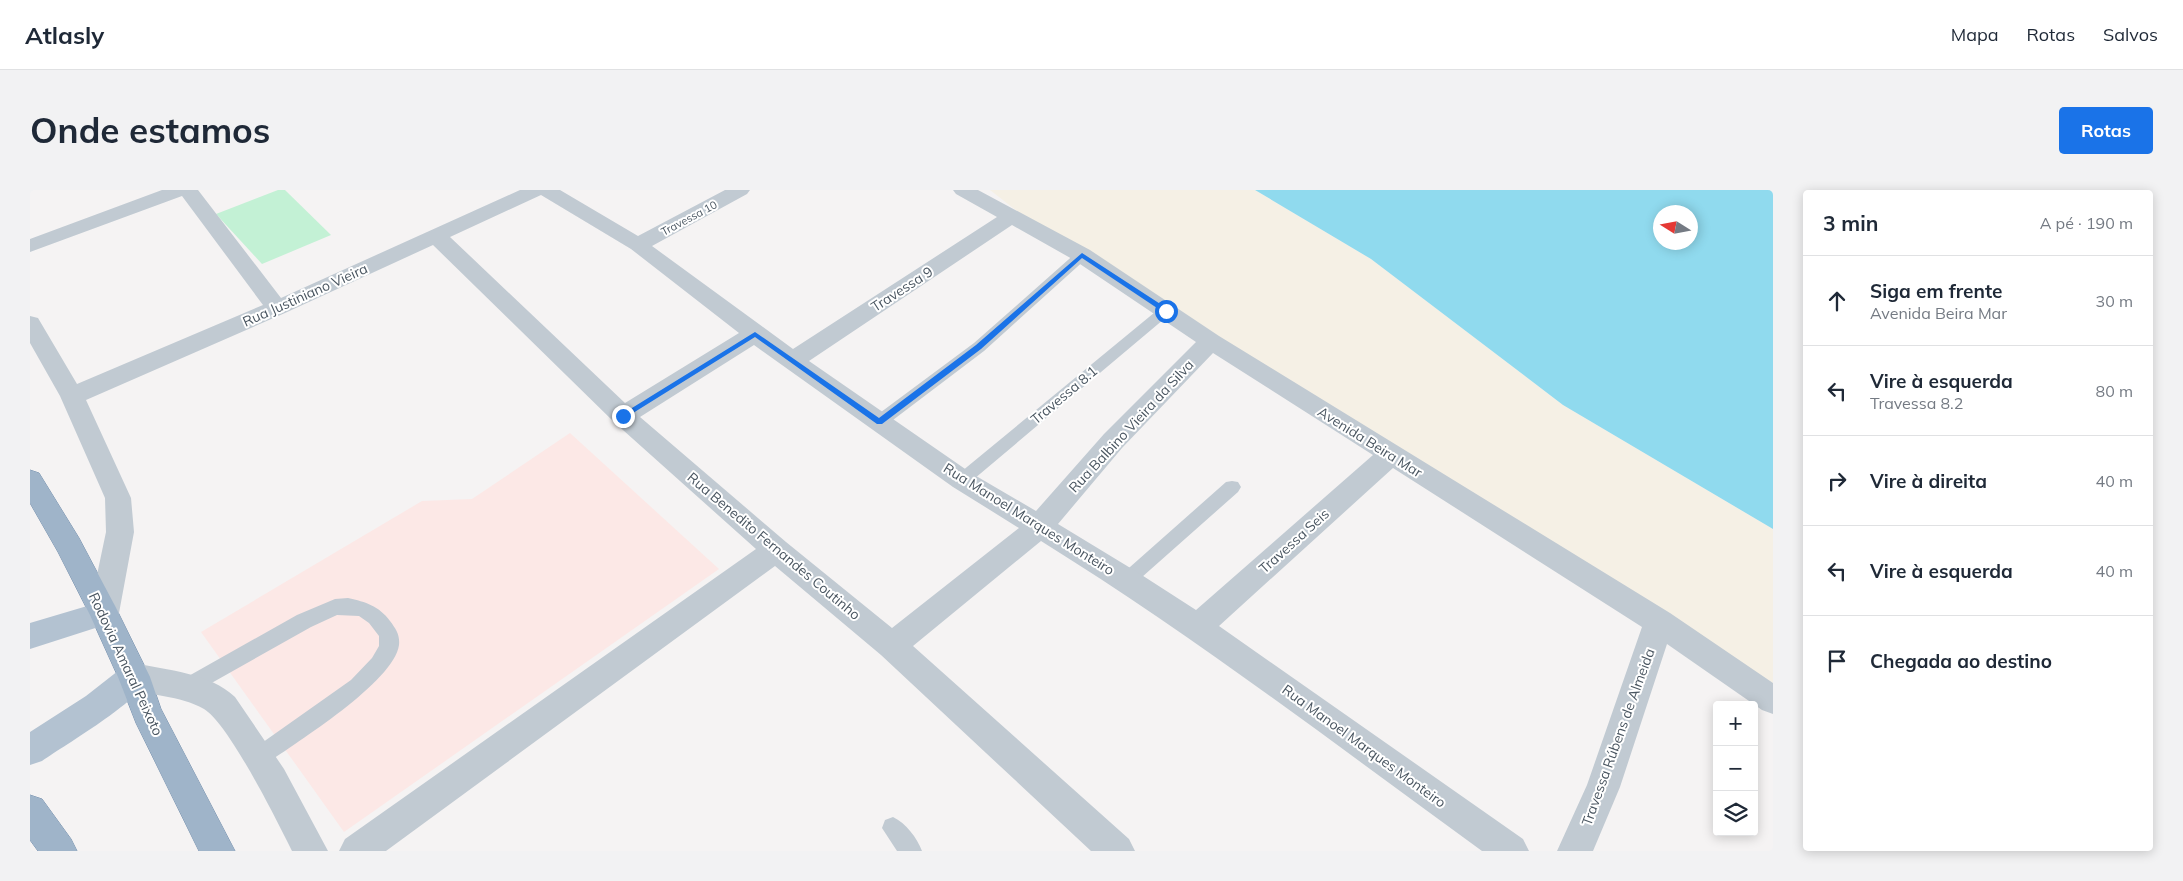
<!DOCTYPE html>
<html lang="pt">
<meta charset="utf-8">
<style>
body{margin:0;font-family:Mulish,sans-serif;background:#f2f2f3;color:#1f2937}
.controls{position:absolute;right:15px;bottom:15px;display:grid;overflow:hidden;border-radius:5px;box-shadow:0 2px 12px #0003}
.controls button{width:45px;height:45px;display:grid;place-items:center;padding:0;border:0;border-bottom:1px solid #e0e1e3;background:#fff;color:#1f2937;font:25px sans-serif}
.compass{position:absolute;left:1623px;top:15px;width:45px;height:45px;border-radius:50%;background:#fff;box-shadow:0 2px 12px #0003;rotate:281deg}
.stop{position:absolute;width:15px;height:15px;margin:-11px;border:4px solid #1a73e8;border-radius:50%;background:#fff}
.stop.end{background:#1a73e8;border-color:#fff;box-shadow:0 1px 5px #0008}
.list{margin:0;padding:0;list-style:none}
h2{display:flex;justify-content:space-between;align-items:center;height:65px;margin:0;padding:0 20px;font-size:21px}
h2 small{font-size:16px;font-weight:400;color:#747a83}
.list li{display:grid;grid-template-columns:32px 1fr auto;gap:15px;align-items:center;box-sizing:border-box;height:90px;padding:0 20px;border-top:1px solid #e0e1e3}
.list b{display:block;font-size:19px;white-space:nowrap}
.list p{margin:0;font-size:16px;white-space:nowrap;color:#747a83}
.list em{font-size:16px;font-style:normal;color:#747a83}
.icon{flex:none;width:28px;height:28px;fill:none;stroke:currentColor;stroke-width:2;stroke-linecap:round;stroke-linejoin:round}
.map{position:relative;flex:none;width:1743px;height:661px;overflow:hidden;border-radius:5px}
header{display:flex;align-items:center;gap:30px;box-sizing:border-box;height:70px;padding:0 25px;background:#fff;border-bottom:1px solid #e0e1e3}
header strong{font-size:24px}
nav{display:flex;gap:28px;margin-inline-start:auto;font-size:18px}
.intro{display:flex;align-items:center;justify-content:space-between;box-sizing:border-box;height:120px;padding:0 30px}
h1{margin:0;font-size:35px}
.button{padding:12px 22px;border-radius:5px;background:#1a73e8;color:#fff;font-size:18px;font-weight:700}
main{display:flex;gap:30px;padding:0 30px}
aside{flex:1;background:#fff;border-radius:5px;box-shadow:0 2px 12px #0003}
.map>svg:first-child{display:block}
.medical{fill:#fce8e6}
.green{fill:#c3f1d5}
.sand{fill:#f5f0e5}
.water{fill:#90daee;fill-rule:evenodd}
.lines{fill:none;stroke-linecap:round;stroke-linejoin:round}
.trunk-casing{stroke:#7690ad;stroke-width:1}
.service{fill:#c1cad2;fill-rule:evenodd}
.minor{fill:#c1cad2;fill-rule:evenodd}
.primary{fill:#b3c2d1;fill-rule:evenodd}
.trunk{fill:#9fb4c9;fill-rule:evenodd}
.route{fill:#1a73e8}
.labels{text-anchor:middle;dominant-baseline:central;stroke-width:4;stroke-linejoin:round;paint-order:stroke}
.far-street-label{font-size:11px;fill:#4a5661;stroke:#fff}
.street-label{font-size:14px;fill:#4a5661;stroke:#fff}
</style>
<header>
<strong>Atlasly</strong>
<nav><a>Mapa</a><a>Rotas</a><a>Salvos</a></nav>
</header>
<div class="intro"><h1>Onde estamos</h1><a class="button">Rotas</a></div>
<main>
<div class="map">
<svg width="1743" height="661" viewBox="0 0 1743 661">
<rect width="100%" height="100%" fill="#f5f3f3"/>
<!-- medical -->
<path class="medical" d="M 540,243 L 689,379 L 314,642 L 171,442 L 392,311 L 442,309 Z"/>
<!-- green -->
<path class="green" d="M 248,0 L 255,0 L 301,45 L 232,74 L 186,24 Z"/>
<!-- sand -->
<path class="sand" d="M 960,0 L 1225,0 L 1341,69 L 1533,215 L 1743,339 L 1743,493 L 987,21 Z"/>
<!-- water -->
<path class="water" d="M 1225,0 L 1743,0 L 1743,339 L 1533,215 L 1341,69 ZM 1630,22 L 1660,22 L 1660,52 L 1630,52 Z"/>
<g class="lines">
<!-- trunk casing -->
<g class="trunk-casing">
<path id="trunk" d="M 0,280 L 9,283 L 49,348 L 84,414 L 120,487 L 131,519 L 205,661 L 169,661 L 106,533 L 88,487 L 60,425 L 28,362 L 0,313 Z
M 0,605 L 12,609 L 41,649 L 47,661 L 8,661 L 0,650 Z"/>
</g>
<!-- service -->
<path class="service" d="M 1052,61 L 1059,65 L 1057,68 L 954,161 L 855,236 L 849,238 L 843,236 L 841,232 L 843,228 L 944,153 L 1047,62 Z
M 1135,116 L 1140,118 L 1142,121 L 1140,124 L 938,294 L 932,296 L 926,294 L 924,290 L 926,286 L 1130,118 Z
M 1202,291 L 1208,292 L 1211,297 L 1208,302 L 1103,395 L 1097,397 L 1091,395 L 1088,390 L 1091,385 L 1196,292 Z
M 318,408 C 336,412 349,416 360,431 C 366,439 370,445 369,455 C 364,492 267,552 236,574 L 229,577 L 222,574 L 219,567 L 222,560 L 321,490 L 342,468 L 349,456 L 349,446 L 339,433 L 329,426 L 307,425 L 281,437 L 162,504 L 155,507 L 148,504 L 145,498 L 148,492 L 267,425 L 305,409 Z
M 863,627 C 876,633 887,648 892,661 L 867,661 L 852,638 L 855,630 Z"/>
<!-- minor -->
<path class="minor" d="M 132,0 L 168,0 L 251,108 L 490,0 L 530,0 L 608,46 L 695,0 L 720,0 L 717,4 L 622,56 L 763,159 L 967,27 L 926,4 L 923,0 L 948,0 L 1060,60 L 1189,146 L 1640,423 L 1743,493 L 1743,524 L 1732,520 L 1637,454 L 1590,597 L 1563,661 L 1527,661 L 1557,595 L 1612,437 L 1363,278 L 1189,436 L 1493,649 L 1499,661 L 1452,661 C 1306,555 1164,446 1011,351 L 883,456 L 1099,649 L 1105,661 L 1061,661 L 851,465 L 745,376 L 356,661 L 309,661 L 315,649 L 726,359 L 584,232 L 403,55 L 255,123 L 56,210 L 101,308 L 104,342 L 89,423 L 84,432 L 74,435 L 64,432 L 59,423 L 76,342 L 75,308 L 30,206 L 0,153 L 0,126 L 8,128 L 47,194 L 233,115 L 152,6 L 0,62 L 0,49 ZM 511,5 L 601,59 L 709,143 L 595,213 L 420,47 ZM 982,35 L 1044,70 L 1166,152 L 1074,244 L 1006,321 L 941,283 L 779,171 ZM 724,155 L 923,297 L 989,338 L 862,438 L 756,352 L 610,227 ZM 1183,163 L 1343,265 L 1166,420 L 1107,382 L 1028,334 L 1092,258 Z
M 104,473 C 137,480 180,483 205,507 L 254,579 L 298,661 L 262,661 C 247,631 199,534 174,519 C 150,505 119,506 93,497 L 88,487 L 93,477 Z"/>
<!-- primary -->
<path class="primary" d="M 74,411 L 84,414 L 89,423 L 84,432 L 0,459 L 0,433 Z
M 104,473 L 115,477 L 120,487 C 107,513 38,553 12,571 L 0,575 L 0,542 L 56,506 L 93,477 Z"/>
<!-- trunk -->
<use href="#trunk" class="trunk"/>
</g>
<!-- route -->
<path class="route" d="M 1052,63 L 1138,119 L 1138,122 L 1133,122 L 1052,68 L 951,159 L 852,234 L 847,234 L 725,147 L 595,228 L 589,226 L 725,142 L 849,228 L 946,155 Z"/>
<g class="labels">
<!-- far-street labels -->
<g class="far-street-label">
<text transform="translate(659 28) rotate(-28)">Travessa 10</text>
</g>
<!-- street labels -->
<g class="street-label">
<text transform="translate(872 99) rotate(-33)">Travessa 9</text>
<text transform="translate(275 105) rotate(-24)">Rua Justiniano Vieira</text>
<text transform="translate(1034 205) rotate(-40)">Travessa 8.1</text>
<text transform="translate(1101 236) rotate(-47)">Rua Balbino Vieira da Silva</text>
<text transform="translate(1340 252) rotate(32)">Avenida Beira Mar</text>
<text transform="translate(999 329) rotate(32)">Rua Manoel Marques Monteiro</text>
<text transform="translate(1264 351) rotate(-42)">Travessa Seis</text>
<text transform="translate(744 356) rotate(40)">Rua Benedito Fernandes Coutinho</text>
<text transform="translate(96 474) rotate(65)">Rodovia Amaral Peixoto</text>
<text transform="translate(1588 547) rotate(-70)">Travessa Rúbens de Almeida</text>
<text transform="translate(1334 556) rotate(36)">Rua Manoel Marques Monteiro</text>
</g>
</g>
</svg>
<div class="controls">
<button>+</button>
<button>−</button>
<button><svg class="icon" aria-label="layers" viewBox="0 0 24 24"><path d="M12 4l9 5-9 5-9-5zM3 14l9 5 9-5"/></svg></button>
</div>
<svg class="compass" viewBox="-18 -18 36 36"><path d="M0-13l5 13h-10z" fill="#e53935"/><path d="M0 13l5-13h-10z" fill="#747a83"/></svg>
<div class="stop" style="left:1136px;top:121px"></div>
<div class="stop end" style="left:593px;top:226px"></div>
</div>
<aside>
<h2>3 min<small>A pé · 190 m</small></h2>
<ul class="list">
<li><svg class="icon" aria-label="ahead" viewBox="0 0 24 24"><path d="M12 20V5M6 11l6-6 6 6"/></svg><div><b>Siga em frente</b><p>Avenida Beira Mar</p></div><em>30 m</em></li>
<li><svg class="icon" aria-label="left" viewBox="0 0 24 24"><path d="M17 20v-9H6M10 6l-5 5 5 5"/></svg><div><b>Vire à esquerda</b><p>Travessa 8.2</p></div><em>80 m</em></li>
<li><svg class="icon" aria-label="right" viewBox="0 0 24 24"><path d="M7 20v-9h11M14 6l5 5-5 5"/></svg><div><b>Vire à direita</b></div><em>40 m</em></li>
<li><svg class="icon" aria-label="left" viewBox="0 0 24 24"><path d="M17 20v-9H6M10 6l-5 5 5 5"/></svg><div><b>Vire à esquerda</b></div><em>40 m</em></li>
<li><svg class="icon" aria-label="arrive" viewBox="0 0 24 24"><path d="M6 21V4h12l-3 4 3 4H6"/></svg><div><b>Chegada ao destino</b></div></li>
</ul>
</aside>
</main>
